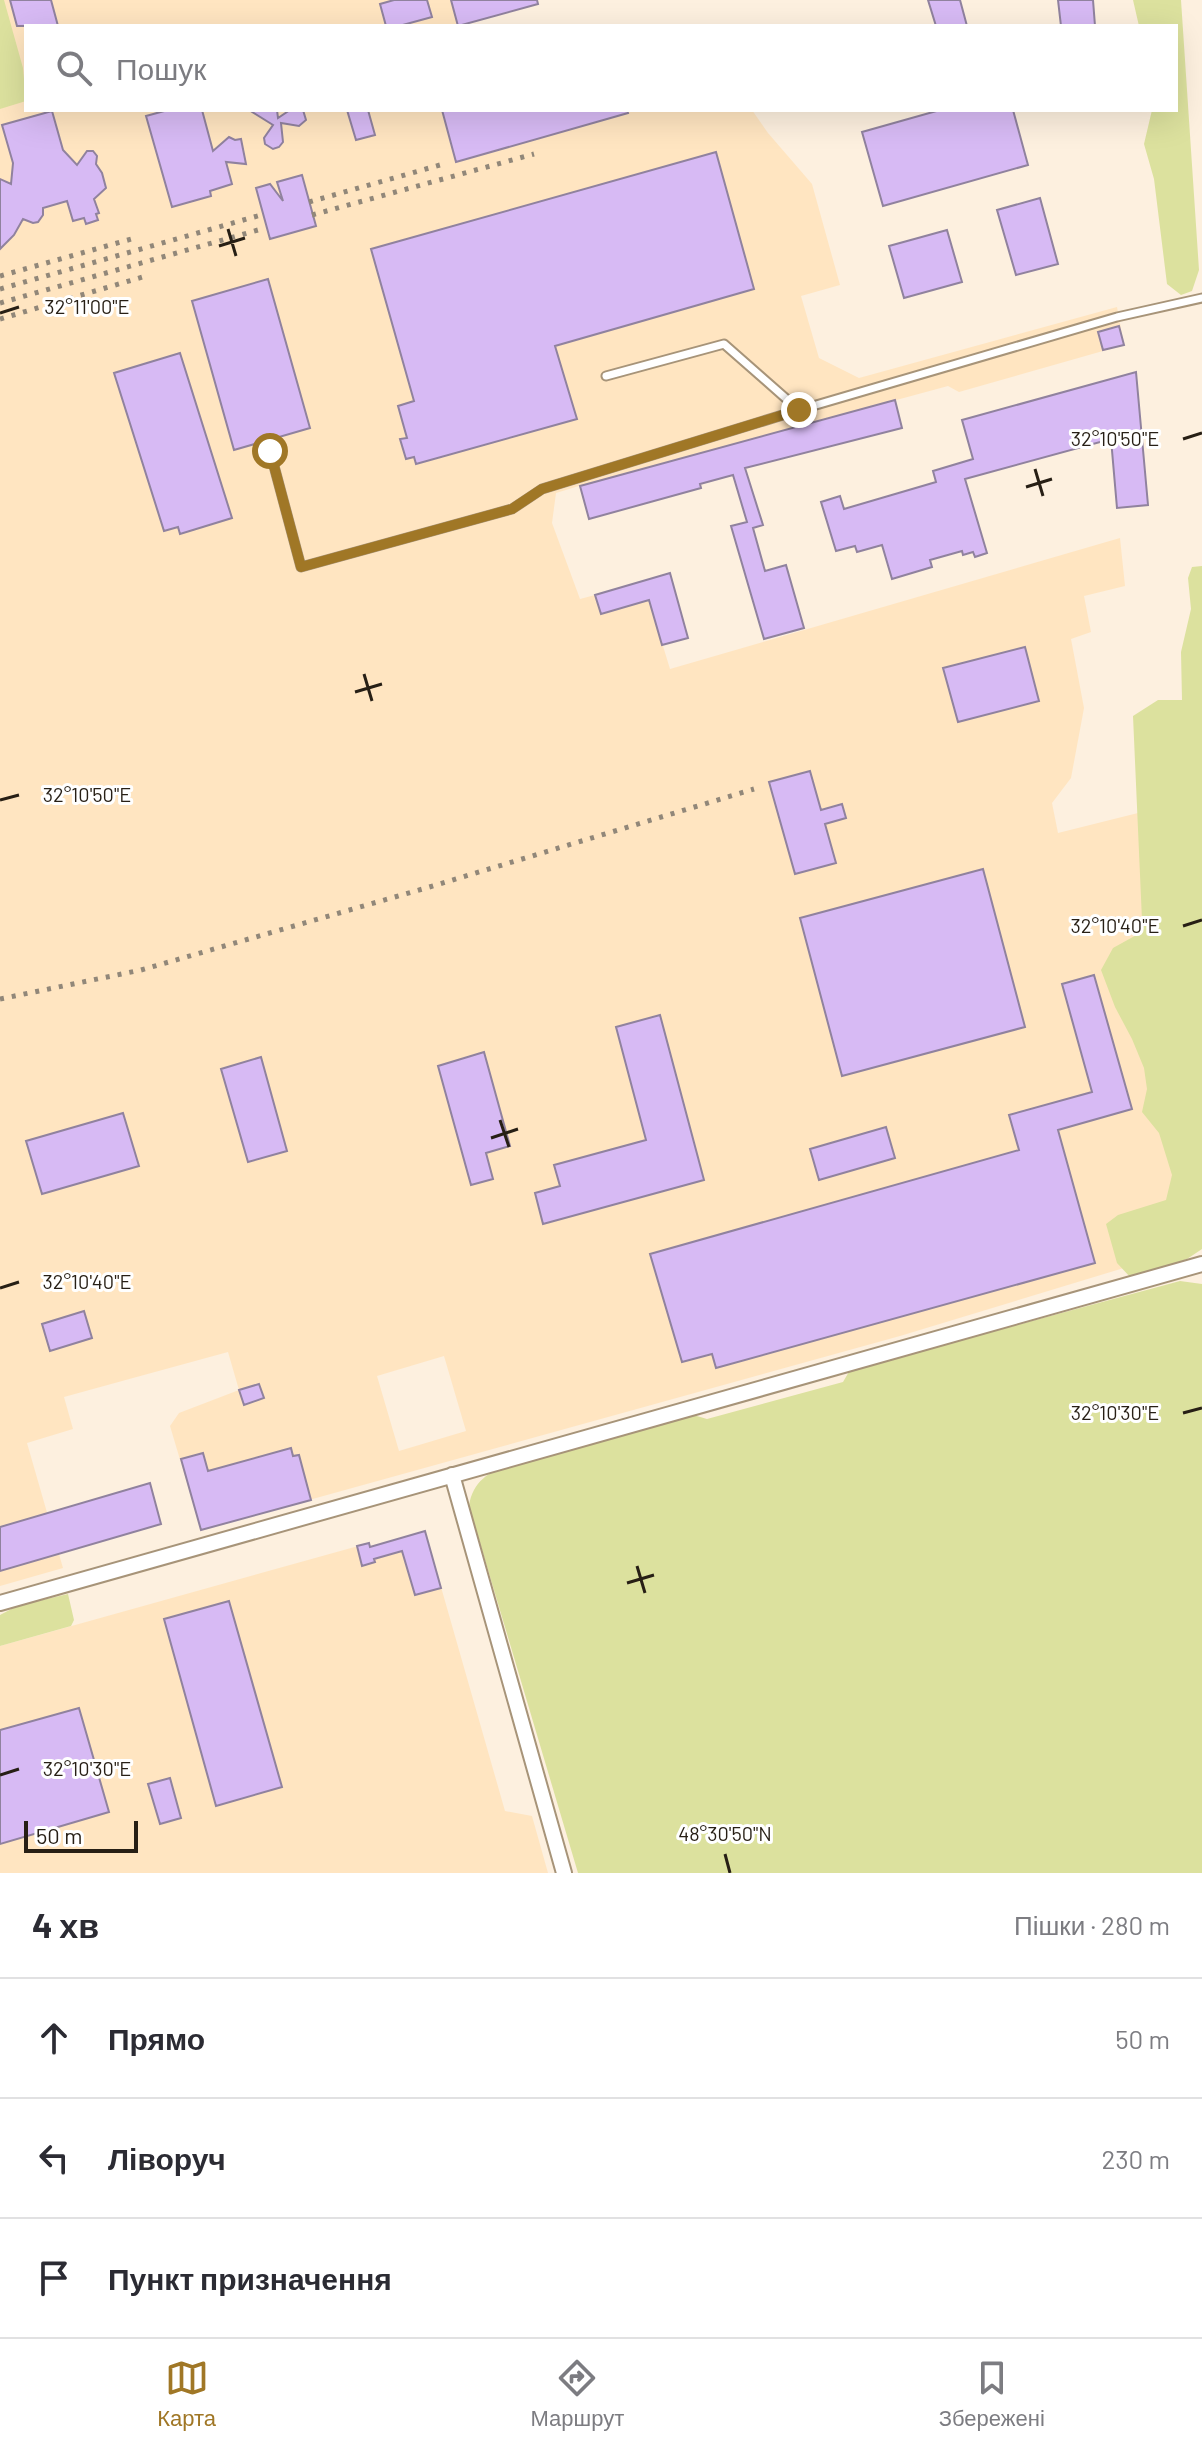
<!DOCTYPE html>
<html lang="uk">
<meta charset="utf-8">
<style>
body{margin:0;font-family:Barlow,sans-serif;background:#f2f2f3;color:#2b2b33}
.scale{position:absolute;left:24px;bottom:20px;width:114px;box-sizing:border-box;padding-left:8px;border:4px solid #271f15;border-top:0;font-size:22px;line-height:28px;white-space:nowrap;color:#271f15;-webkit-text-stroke:6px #fff;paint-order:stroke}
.stop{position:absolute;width:24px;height:24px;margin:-18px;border:6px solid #a07726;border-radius:50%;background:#fff}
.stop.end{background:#a07726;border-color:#fff;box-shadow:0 2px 8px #0008}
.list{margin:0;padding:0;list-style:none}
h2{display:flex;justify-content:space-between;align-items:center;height:104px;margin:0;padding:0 32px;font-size:34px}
h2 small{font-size:26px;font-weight:400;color:#7c7c81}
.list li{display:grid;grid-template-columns:52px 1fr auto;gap:24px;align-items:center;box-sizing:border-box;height:120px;padding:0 32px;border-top:2px solid #e1e1e2}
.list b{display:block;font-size:30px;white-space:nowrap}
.list em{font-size:26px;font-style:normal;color:#7c7c81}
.icon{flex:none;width:44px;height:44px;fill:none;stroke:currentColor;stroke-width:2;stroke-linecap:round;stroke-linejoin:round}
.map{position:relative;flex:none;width:1202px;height:1873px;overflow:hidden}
.search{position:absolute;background:#fff;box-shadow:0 8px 32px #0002;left:24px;right:24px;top:24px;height:88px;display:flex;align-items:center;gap:20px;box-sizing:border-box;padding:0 28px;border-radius:0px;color:#7c7c81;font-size:30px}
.sheet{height:464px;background:#fff}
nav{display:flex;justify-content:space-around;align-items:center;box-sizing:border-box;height:112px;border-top:2px solid #e1e1e2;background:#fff;font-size:22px;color:#7c7c81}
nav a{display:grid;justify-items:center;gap:4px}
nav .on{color:#a07726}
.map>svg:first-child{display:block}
.built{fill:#ffe5c1;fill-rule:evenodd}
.green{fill:#dce19e}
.building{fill:#d7baf4;stroke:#90829e;stroke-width:2}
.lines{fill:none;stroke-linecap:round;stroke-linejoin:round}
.service-casing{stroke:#a79479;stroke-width:11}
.minor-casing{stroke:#a79479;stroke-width:18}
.service{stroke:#fff;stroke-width:7}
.minor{stroke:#fff;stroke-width:14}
.rail{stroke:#918779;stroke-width:5;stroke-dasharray:4 8;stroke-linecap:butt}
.route{stroke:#a07726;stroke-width:10}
.ticks{fill:none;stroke:#271f15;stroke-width:3}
.ticks-label{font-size:20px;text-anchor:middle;fill:#271f15;stroke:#fff;stroke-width:6;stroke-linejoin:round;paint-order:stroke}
</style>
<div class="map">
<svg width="1202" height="1873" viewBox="0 0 1202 1873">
<rect width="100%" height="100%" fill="#fdf0df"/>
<!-- built -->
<path class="built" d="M 0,0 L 451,0 L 458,26 L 26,26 L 26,110 L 752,110 L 768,133 L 812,184 L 840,285 L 801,296 L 819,358 L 859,378 L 1117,307 L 1124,345 L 959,392 L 948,386 L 579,486 L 556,493 L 552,523 L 580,599 L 595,595 L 601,614 L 649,600 L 670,669 L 1120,538 L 1125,586 L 1084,596 L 1091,632 L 1071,639 L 1084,708 L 1071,778 L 1052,803 L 1058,833 L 1154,809 L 1183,1250 L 900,1336 L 201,1530 L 170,1426 L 179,1413 L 239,1390 L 228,1352 L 133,1378 L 64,1397 L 73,1429 L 27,1443 L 63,1568 L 0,1586 ZM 444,1356 L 466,1431 L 399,1451 L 377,1376 Z
M 425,1531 L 505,1811 L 532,1816 L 548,1873 L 0,1873 L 0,1646 L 369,1543 L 371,1547 Z"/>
<!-- green -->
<path class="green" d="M 0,0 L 4,0 L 23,68 L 26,101 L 0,109 Z
M 1133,0 L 1181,0 L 1199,270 L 1192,291 L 1181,295 L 1167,284 L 1154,179 L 1144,144 L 1152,110 L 1176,110 L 1176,26 L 1139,26 Z
M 1202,566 L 1202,1249 L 1187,1259 L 1131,1278 L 1117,1263 L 1106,1224 L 1118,1215 L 1166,1200 L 1172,1175 L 1159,1133 L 1142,1112 L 1147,1089 L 1144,1068 L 1132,1039 L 1115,1007 L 1101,970 L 1113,948 L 1140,933 L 1142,920 L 1133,716 L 1158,700 L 1182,700 L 1181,652 L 1191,609 L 1188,578 L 1192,567 Z
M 1180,1281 L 1202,1284 L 1202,1873 L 578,1873 L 469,1506 C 473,1480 490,1472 512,1463 L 690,1414 L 707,1419 L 843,1382 L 850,1370 Z
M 68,1594 L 74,1620 L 71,1626 L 0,1646 L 0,1615 L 17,1606 Z"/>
<!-- building -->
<path class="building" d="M 10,0 L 51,0 L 58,26 L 17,26 Z
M 394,0 L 427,0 L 432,17 L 399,26 L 386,26 L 380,4 Z
M 451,0 L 537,0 L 538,4 L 458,26 Z
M 928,0 L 960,0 L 967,26 L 936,26 Z
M 1058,0 L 1093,0 L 1095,26 L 1061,26 Z
M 168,110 L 202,110 L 213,151 L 229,137 L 235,140 L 241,139 L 246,164 L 226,162 L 232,184 L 210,191 L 211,196 L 172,207 L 146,116 Z
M 249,110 L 277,110 L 278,118 L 290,110 L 303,110 L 306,120 L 299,126 L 281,123 L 283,142 L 279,147 L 273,149 L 265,144 L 264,138 L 273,125 Z
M 347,110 L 368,110 L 375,135 L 356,140 Z
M 442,110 L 627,110 L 628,113 L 456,162 Z
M 940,110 L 1013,110 L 1028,165 L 883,206 L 862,132 Z
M 52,111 L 63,150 L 77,165 L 87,151 L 93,151 L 97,156 L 96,164 L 102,173 L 106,188 L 94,199 L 99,213 L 96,214 L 98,220 L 86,224 L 84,218 L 73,221 L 67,201 L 43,208 L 43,215 L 38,222 L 33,223 L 23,219 L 14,235 L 0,249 L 0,179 L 11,184 L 13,163 L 2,125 Z
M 716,152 L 754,289 L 555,346 L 577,419 L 416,464 L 414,457 L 406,459 L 400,439 L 407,438 L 398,406 L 414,401 L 371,249 Z
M 302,175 L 316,226 L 270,239 L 256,188 L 270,184 L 283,201 L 277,182 Z
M 1040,198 L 1058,264 L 1016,275 L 997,210 Z
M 947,230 L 962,282 L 904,298 L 889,246 Z
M 268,279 L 310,428 L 234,450 L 192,301 Z
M 1119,326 L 1124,345 L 1103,350 L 1098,332 Z
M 180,353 L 232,518 L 180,534 L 178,527 L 164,531 L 114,373 Z
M 1136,372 L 1148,505 L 1117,508 L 1111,439 L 965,479 L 987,553 L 975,557 L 973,552 L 963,555 L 962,551 L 930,560 L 932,567 L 892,579 L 882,545 L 857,552 L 855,546 L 836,551 L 821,502 L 840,496 L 844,509 L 936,482 L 933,471 L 973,459 L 962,420 Z
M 895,400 L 902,428 L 745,468 L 763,525 L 753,528 L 765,571 L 786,565 L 804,628 L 764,639 L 731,526 L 747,522 L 733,475 L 700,484 L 701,488 L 589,519 L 580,486 Z
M 670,573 L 688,638 L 662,645 L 649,600 L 601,614 L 595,595 Z
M 1025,647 L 1039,701 L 958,722 L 943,668 Z
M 810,771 L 821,810 L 842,804 L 846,818 L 825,824 L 836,863 L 795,874 L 769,782 Z
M 983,869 L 1025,1027 L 842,1076 L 800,918 Z
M 1094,975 L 1132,1109 L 1058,1130 L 1095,1263 L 716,1368 L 712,1354 L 682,1362 L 650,1254 L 1019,1150 L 1009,1115 L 1092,1092 L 1062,984 Z
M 660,1015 L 704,1180 L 543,1224 L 535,1193 L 560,1186 L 554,1165 L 646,1140 L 616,1027 Z
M 484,1052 L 510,1146 L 486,1153 L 493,1179 L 471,1185 L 438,1066 Z
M 261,1057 L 287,1151 L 248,1162 L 221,1069 Z
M 123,1113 L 139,1166 L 42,1194 L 26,1141 Z
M 886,1127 L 895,1158 L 819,1180 L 810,1149 Z
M 84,1311 L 92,1338 L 50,1351 L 42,1324 Z
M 259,1384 L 264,1398 L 244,1405 L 239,1390 Z
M 291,1448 L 293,1456 L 299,1455 L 311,1500 L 201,1530 L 181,1459 L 203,1453 L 208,1471 Z
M 150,1483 L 161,1524 L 0,1571 L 0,1527 Z
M 425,1531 L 441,1588 L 415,1595 L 402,1551 L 374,1559 L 375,1562 L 362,1566 L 357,1546 L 369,1543 L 370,1547 Z
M 229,1601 L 282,1787 L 216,1806 L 164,1619 Z
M 79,1708 L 109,1812 L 0,1844 L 0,1730 Z
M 170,1778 L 181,1818 L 160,1824 L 148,1784 Z"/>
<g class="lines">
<!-- service casing -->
<g class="service-casing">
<path id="service" d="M 606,376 L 724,344 L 799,410
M 270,451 L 301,567 L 512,509 L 542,489 L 799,410 L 1117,317 L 1202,298"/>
</g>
<!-- minor casing -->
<g class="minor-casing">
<path id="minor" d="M 452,1475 L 564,1873
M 0,1603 L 1202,1264"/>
</g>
<!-- service -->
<use href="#service" class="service"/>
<!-- minor -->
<use href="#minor" class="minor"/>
<!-- rail -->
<path class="rail" d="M 309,202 L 447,163
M 312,215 L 534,154
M 0,276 L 135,238
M 0,289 L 261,215
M 0,303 L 265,228
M 0,319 L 146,276
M 0,999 L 141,970 L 426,888 L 754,789"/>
</g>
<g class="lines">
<!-- route -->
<path class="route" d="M 270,451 L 301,567 L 512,509 L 542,489 L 799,410"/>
</g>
<!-- ticks -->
<path class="ticks" d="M 228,229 L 236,256M 219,246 L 245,238M 0,313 L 19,307M 1183,439 L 1202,433M 1035,469 L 1043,496M 1026,487 L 1052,479M 364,674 L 372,701M 355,692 L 382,684M 0,800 L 19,795M 1183,926 L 1202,920M 500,1120 L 509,1147M 491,1138 L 518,1129M 0,1288 L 19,1282M 1183,1413 L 1202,1408M 637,1566 L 645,1593M 627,1583 L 654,1575M 0,1775 L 19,1769M 725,1854 L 730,1873"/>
<g class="ticks-label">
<text x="87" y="314">32°11'00"E</text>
<text x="1115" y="446">32°10'50"E</text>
<text x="87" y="802">32°10'50"E</text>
<text x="1115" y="933">32°10'40"E</text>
<text x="87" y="1289">32°10'40"E</text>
<text x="1115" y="1420">32°10'30"E</text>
<text x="87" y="1776">32°10'30"E</text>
<text x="725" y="1841">48°30'50"N</text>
</g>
</svg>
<div class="scale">50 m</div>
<div class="stop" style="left:270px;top:451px"></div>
<div class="stop end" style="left:799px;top:410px"></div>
<div class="search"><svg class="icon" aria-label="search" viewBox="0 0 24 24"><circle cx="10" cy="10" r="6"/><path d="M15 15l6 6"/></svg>Пошук</div>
</div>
<section class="sheet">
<h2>4 хв<small>Пішки · 280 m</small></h2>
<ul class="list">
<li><svg class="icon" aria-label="ahead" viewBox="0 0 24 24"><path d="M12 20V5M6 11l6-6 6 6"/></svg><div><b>Прямо</b></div><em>50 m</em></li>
<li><svg class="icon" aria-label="left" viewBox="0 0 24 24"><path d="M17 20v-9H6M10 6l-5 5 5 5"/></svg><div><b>Ліворуч</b></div><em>230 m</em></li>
<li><svg class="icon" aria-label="arrive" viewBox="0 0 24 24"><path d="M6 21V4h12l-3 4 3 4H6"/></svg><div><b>Пункт призначення</b></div></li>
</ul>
</section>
<nav>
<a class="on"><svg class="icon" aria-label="map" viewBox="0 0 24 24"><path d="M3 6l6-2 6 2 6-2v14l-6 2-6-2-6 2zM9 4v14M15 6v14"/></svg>Карта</a>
<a><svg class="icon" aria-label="directions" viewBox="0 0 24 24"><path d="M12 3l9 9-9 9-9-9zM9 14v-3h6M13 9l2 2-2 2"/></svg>Маршрут</a>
<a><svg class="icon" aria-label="saved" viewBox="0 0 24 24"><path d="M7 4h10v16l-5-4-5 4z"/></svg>Збережені</a>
</nav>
